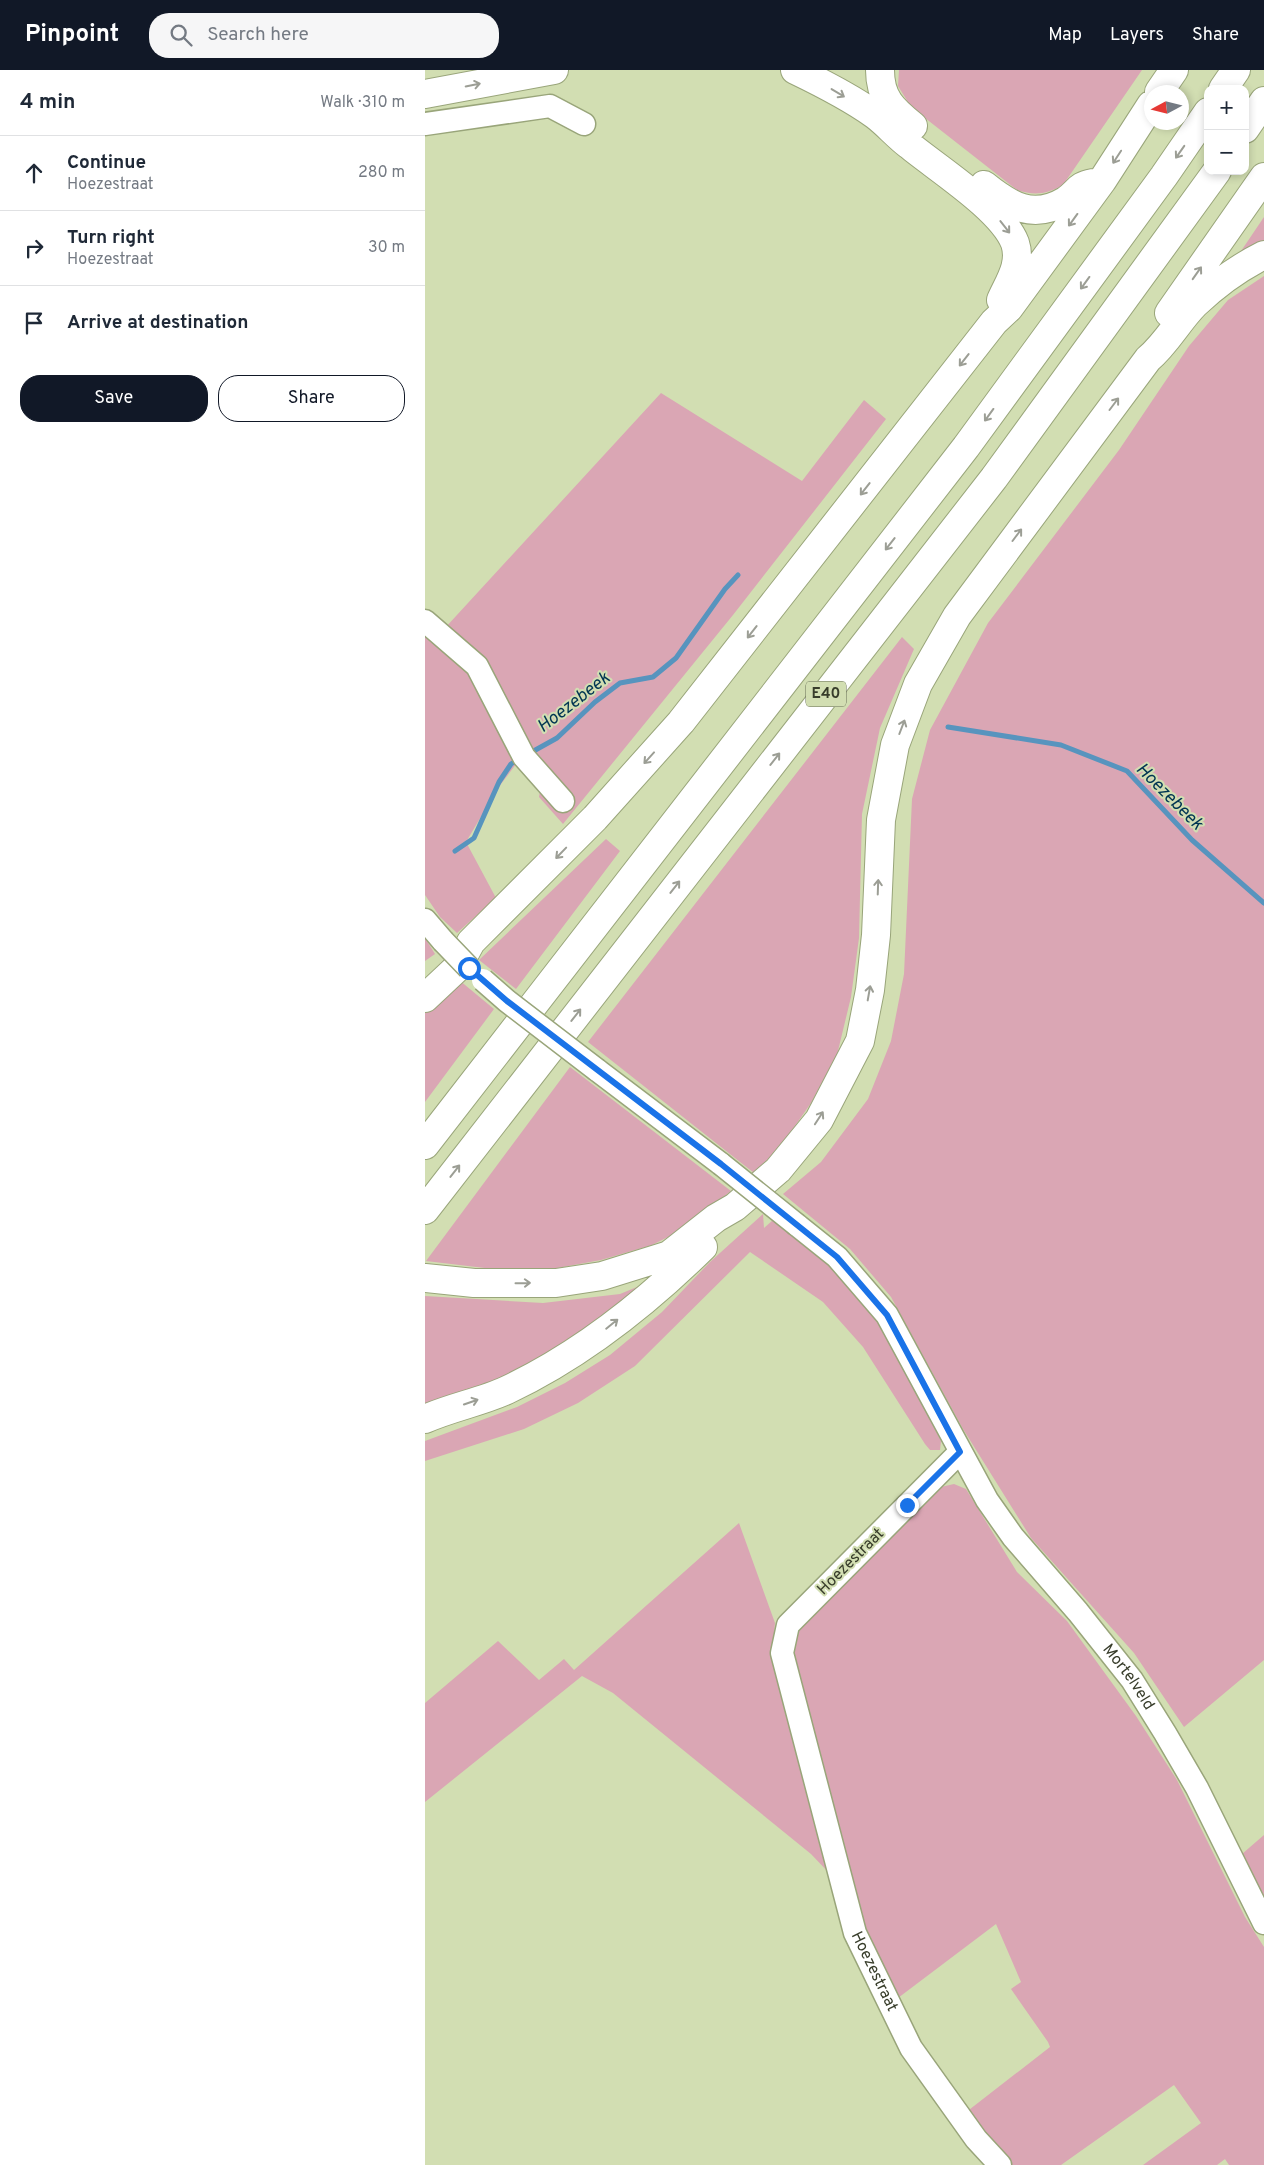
<!DOCTYPE html>
<meta charset="utf-8">
<style>
body{margin:0;font-family:Overpass,sans-serif;background:#f6f6f7;color:#1f2937}
.controls{position:absolute;right:15px;top:15px;display:grid;overflow:hidden;border-radius:10px;box-shadow:0 2px 8px #0003}
.controls button{width:45px;height:45px;display:grid;place-items:center;padding:0;border:0;border-bottom:1px solid #e0e1e3;background:#fff;color:#1f2937;font:25px sans-serif}
.compass{position:absolute;left:719px;top:15px;width:45px;height:45px;border-radius:50%;background:#fff;box-shadow:0 2px 8px #0003;rotate:263deg}
.stop{position:absolute;width:15px;height:15px;margin:-11px;border:4px solid #1a73e8;border-radius:50%;background:#fff}
.stop.end{background:#1a73e8;border-color:#fff;box-shadow:0 1px 5px #0008}
.list{margin:0;padding:0;list-style:none}
h2{display:flex;justify-content:space-between;align-items:center;height:65px;margin:0;padding:0 20px;font-size:21px}
h2 small{font-size:16px;font-weight:400;color:#747a83}
.list li{display:grid;grid-template-columns:32px 1fr auto;gap:15px;align-items:center;box-sizing:border-box;height:75px;padding:0 20px;border-top:1px solid #e0e1e3}
.list b{display:block;font-size:19px;white-space:nowrap}
.list p{margin:0;font-size:16px;white-space:nowrap;color:#747a83}
.list em{font-size:16px;font-style:normal;color:#747a83}
.actions{display:flex;gap:10px;padding:15px 20px}
.actions a{flex:1;padding:11px 0;border:1px solid #111827;border-radius:20px;text-align:center;font-size:18px;color:#111827}
.actions .main{background:#111827;color:#fff}
.icon{flex:none;width:28px;height:28px;fill:none;stroke:currentColor;stroke-width:2;stroke-linecap:round;stroke-linejoin:round}
.map{position:relative;flex:none;width:839px;height:2095px;overflow:hidden}
header{display:flex;align-items:center;gap:30px;box-sizing:border-box;height:70px;padding:0 25px;background:#111827;color:#fff}
header strong{font-size:24px}
nav{display:flex;gap:28px;margin-inline-start:auto;font-size:18px}
.search{width:350px;height:45px;background:#f6f6f7;display:flex;align-items:center;gap:12px;box-sizing:border-box;padding:0 18px;border-radius:20px;color:#747a83;font-size:19px}
main{display:flex}
aside{flex:1;background:#fff}
.map>svg:first-child{display:block}
.green{fill:#daa6b4}
.lines{fill:none;stroke-linecap:round;stroke-linejoin:round}
.stream{stroke:#5794be;stroke-width:5}
.minor-casing{stroke:#99a57a;stroke-width:25}
.highway-casing{stroke:#99a57a;stroke-width:30}
.minor{stroke:#fff;stroke-width:22}
.highway{stroke:#fff;stroke-width:28}
.minor-bridge-casing{stroke:#99a57a;stroke-width:25;stroke-linecap:butt}
.minor-bridge{stroke:#fff;stroke-width:22}
.oneway{stroke:#9c9e95}
.route{stroke:#1a73e8;stroke-width:6}
.labels{text-anchor:middle;dominant-baseline:central;stroke-width:4;stroke-linejoin:round;paint-order:stroke}
.shield{fill:#d2deb2;stroke:#666d54;stroke-width:1}
.shield-label{font-size:15px;font-weight:bold;fill:#383d2b}
.street-label{font-size:16px;fill:#383d2b;stroke:#d2deb2}
.water-label{font-size:18px;font-style:italic;fill:#013552;stroke:#d2deb2}
</style>
<header>
<strong>Pinpoint</strong>
<div class="search"><svg class="icon" aria-label="search" viewBox="0 0 24 24"><circle cx="10" cy="10" r="6"/><path d="M15 15l6 6"/></svg>Search here</div>
<nav><a>Map</a><a>Layers</a><a>Share</a></nav>
</header>
<main>
<aside>
<h2>4 min<small>Walk · 310 m</small></h2>
<ul class="list">
<li><svg class="icon" aria-label="ahead" viewBox="0 0 24 24"><path d="M12 20V5M6 11l6-6 6 6"/></svg><div><b>Continue</b><p>Hoezestraat</p></div><em>280 m</em></li>
<li><svg class="icon" aria-label="right" viewBox="0 0 24 24"><path d="M7 20v-9h11M14 6l5 5-5 5"/></svg><div><b>Turn right</b><p>Hoezestraat</p></div><em>30 m</em></li>
<li><svg class="icon" aria-label="arrive" viewBox="0 0 24 24"><path d="M6 21V4h12l-3 4 3 4H6"/></svg><div><b>Arrive at destination</b></div></li>
</ul>
<div class="actions"><a class="main">Save</a><a>Share</a></div>
</aside>
<div class="map">
<svg width="839" height="2095" viewBox="0 0 839 2095">
<rect width="100%" height="100%" fill="#d2deb2"/>
<!-- green -->
<path class="green" d="M 474,0 L 717,0 L 638,115 C 622,124 610,126 592,120 L 486,37 L 473,16 Z
M 839,147 L 839,174 L 810,190 Z
M 839,206 L 839,1590 L 759,1657 L 709,1583 L 606,1468 L 538,1359 L 466,1227 L 425,1179 L 358,1124 L 396,1092 L 443,1029 L 466,971 L 479,904 L 487,729 L 505,660 L 563,553 L 694,380 L 764,276 L 803,230 Z
M 236,323 L 377,411 L 439,330 L 461,349 L 308,545 L 138,754 L 114,727 L 118,704 L 20,558 Z
M 0,558 L 46,598 L 95,689 L 73,718 L 41,772 L 71,828 L 32,863 L 15,847 L 0,825 Z
M 477,567 L 489,579 L 455,658 L 437,744 L 434,868 L 426,927 L 412,985 L 386,1033 L 356,1076 L 329,1103 L 163,972 Z
M 181,769 L 195,781 L 91,919 L 54,890 Z
M 0,868 L 10,884 L 0,891 Z
M 34,910 L 69,939 L 0,1032 L 0,943 Z
M 145,997 L 306,1121 L 257,1160 L 227,1175 L 176,1190 L 127,1199 L 68,1199 L 1,1191 Z
M 338,1144 L 339,1158 L 348,1150 C 380,1174 414,1198 439,1231 C 470,1274 492,1324 516,1371 L 515,1380 L 505,1380 L 500,1374 L 438,1277 L 398,1232 L 325,1182 L 210,1296 L 153,1333 L 99,1359 L 0,1391 L 0,1371 L 92,1337 L 140,1313 L 185,1285 L 237,1242 L 285,1192 Z
M 224,1212 L 110,1298 L 0,1340 L 0,1226 L 118,1233 L 195,1224 Z
M 529,1414 L 541,1419 L 592,1502 L 642,1551 L 711,1646 L 752,1710 L 820,1847 L 839,1877 L 839,2095 L 804,2095 L 800,2089 L 792,2095 L 718,2095 L 776,2053 L 749,2015 L 636,2095 L 584,2095 L 540,2043 L 625,1977 L 623,1972 L 586,1919 L 596,1912 L 571,1854 L 469,1931 L 442,1869 L 365,1573 L 369,1563 L 507,1419 Z
M 314,1453 L 350,1553 L 348,1574 L 406,1805 L 386,1784 L 188,1623 L 157,1606 L 0,1732 L 0,1633 L 73,1571 L 114,1610 L 139,1589 L 149,1600 Z
M 839,1765 L 839,1831 L 817,1784 Z"/>
<g class="lines">
<!-- stream -->
<path class="stream" d="M 523,657 L 636,675 L 702,701 L 767,770 L 839,833
M 105,683 L 132,668 L 170,632 L 195,613 L 228,607 L 251,588 L 300,519 L 313,505
M 30,781 L 49,768 L 74,712 L 86,694 L 92,690"/>
<!-- minor casing -->
<g class="minor-casing">
<g id="minor">
<path d="M 0,54 L 125,36 L 159,54"/>
<path d="M 0,551 L 52,596 L 99,687 L 138,731"/>
<path d="M 0,850 L 18,871"/>
<path d="M 172,1000 L 296,1094"/>
<path id="s1" d="M 372,1155 L 412,1187 L 462,1245 L 562,1430 L 588,1467 L 653,1542 L 707,1610 L 740,1663 L 772,1718 L 839,1853"/>
<path id="s2" d="M 535,1382 L 363,1555 L 357,1583 L 430,1863 L 486,1978 L 551,2069 L 575,2095"/>
</g>
</g>
<!-- highway casing -->
<g class="highway-casing">
<path id="highway" d="M 370,0 C 397,13 425,27 450,45 C 462,54 472,66 484,75 C 513,99 577,139 590,173 C 597,194 584,212 576,230
M 455,0 C 455,28 467,39 488,56
M 798,19 L 811,0
M 734,22 L 749,0
M 0,24 L 129,0
M 820,59 L 839,31
M 559,115 C 585,136 608,150 640,131 C 654,122 651,116 668,113
M 744,243 L 839,107
M 0,928 L 32,898 L 46,872 L 170,748 L 256,652 L 569,252 L 584,238 L 677,111 L 726,35
M 0,1075 L 541,377 L 739,106 L 783,42
M 0,1140 L 569,408 L 792,101
M 0,1208 L 49,1213 L 131,1213 L 177,1206 L 244,1185 L 291,1148 L 310,1137 L 353,1100 L 394,1050 L 435,971 L 445,920 L 451,865 L 456,750 L 470,675 L 493,614 L 532,546 L 723,289 C 742,273 753,251 770,234 C 790,215 815,197 839,185
M 0,1349 C 27,1337 56,1332 82,1320 C 154,1286 222,1232 278,1177"/>
</g>
<!-- minor -->
<use href="#minor" class="minor"/>
<!-- highway -->
<use href="#highway" class="highway"/>
<!-- minor-bridge casing -->
<g class="minor-bridge-casing">
<path id="minor-bridge" d="M 18,871 L 44,898
M 58,910 L 82,931 L 172,1000
M 296,1094 L 372,1155"/>
</g>
<!-- minor-bridge -->
<use href="#minor-bridge" class="minor-bridge"/>
</g>
<!-- one-way arrows -->
<defs><path id="oneway-shaft" d="M-6 0H5M1.5-3L5.5 0L1.5 3" fill="none" stroke-width="1.6" stroke-linecap="round" stroke-linejoin="round" transform="scale(1.25)"/></defs>
<g class="oneway">
<use href="#oneway-shaft" transform="translate(48 15) rotate(-11)"/>
<use href="#oneway-shaft" transform="translate(413 23) rotate(31)"/>
<use href="#oneway-shaft" transform="translate(755 82) rotate(125)"/>
<use href="#oneway-shaft" transform="translate(692 87) rotate(123)"/>
<use href="#oneway-shaft" transform="translate(648 150) rotate(126)"/>
<use href="#oneway-shaft" transform="translate(580 157) rotate(52)"/>
<use href="#oneway-shaft" transform="translate(772 203) rotate(-55)"/>
<use href="#oneway-shaft" transform="translate(660 213) rotate(126)"/>
<use href="#oneway-shaft" transform="translate(539 290) rotate(128)"/>
<use href="#oneway-shaft" transform="translate(689 334) rotate(-53)"/>
<use href="#oneway-shaft" transform="translate(564 345) rotate(126)"/>
<use href="#oneway-shaft" transform="translate(440 419) rotate(128)"/>
<use href="#oneway-shaft" transform="translate(592 465) rotate(-53)"/>
<use href="#oneway-shaft" transform="translate(465 474) rotate(128)"/>
<use href="#oneway-shaft" transform="translate(327 562) rotate(128)"/>
<use href="#oneway-shaft" transform="translate(477 657) rotate(-69)"/>
<use href="#oneway-shaft" transform="translate(224 688) rotate(132)"/>
<use href="#oneway-shaft" transform="translate(350 689) rotate(-52)"/>
<use href="#oneway-shaft" transform="translate(136 783) rotate(134)"/>
<use href="#oneway-shaft" transform="translate(250 817) rotate(-52)"/>
<use href="#oneway-shaft" transform="translate(453 817) rotate(-88)"/>
<use href="#oneway-shaft" transform="translate(444 923) rotate(-80)"/>
<use href="#oneway-shaft" transform="translate(151 945) rotate(-52)"/>
<use href="#oneway-shaft" transform="translate(394 1048) rotate(-57)"/>
<use href="#oneway-shaft" transform="translate(30 1101) rotate(-52)"/>
<use href="#oneway-shaft" transform="translate(98 1213) rotate(-1)"/>
<use href="#oneway-shaft" transform="translate(187 1254) rotate(-39)"/>
<use href="#oneway-shaft" transform="translate(46 1332) rotate(-19)"/>
</g>
<g class="lines">
<!-- route -->
<path class="route" d="M 44,898 L 82,931 L 296,1094 L 412,1187 L 462,1245 L 535,1382 L 482,1435"/>
</g>
<g class="labels">
<!-- shield labels -->
<rect class="shield" x="381" y="611.5" width="40" height="25" rx="4"/>
<g class="shield-label">
<text x="401" y="624">E40</text>
</g>
<!-- street labels -->
<g class="street-label">
<text transform="translate(426 1492) rotate(-45)">Hoezestraat</text>
<text stroke="none"><textPath href="#s1" startOffset="565">Mortelveld</textPath></text>
<text stroke="none"><textPath href="#s2" startOffset="605">Hoezestraat</textPath></text>
</g>
<!-- water labels -->
<g class="water-label">
<text transform="translate(149 633) rotate(-38)">Hoezebeek</text>
<text transform="translate(744 727) rotate(45)">Hoezebeek</text>
</g>
</g>
</svg>
<div class="controls">
<button>+</button>
<button>−</button>
</div>
<svg class="compass" viewBox="-18 -18 36 36"><path d="M0-13l5 13h-10z" fill="#e53935"/><path d="M0 13l5-13h-10z" fill="#747a83"/></svg>
<div class="stop" style="left:44px;top:898px"></div>
<div class="stop end" style="left:482px;top:1435px"></div>
</div>
</main>
